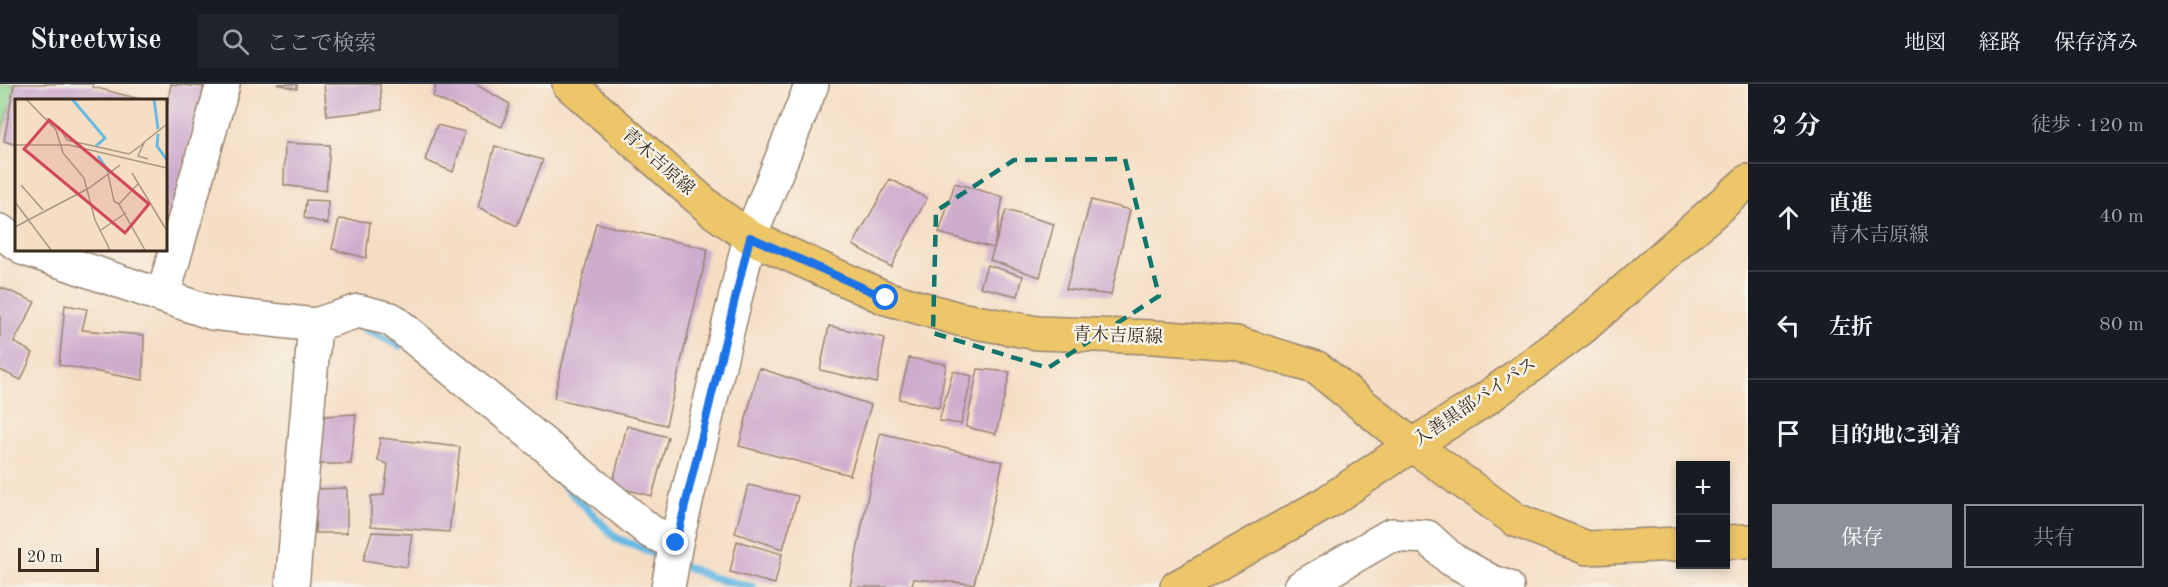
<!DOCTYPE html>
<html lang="ja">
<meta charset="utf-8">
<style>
body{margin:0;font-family:"Old Standard TT","Noto Serif JP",serif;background:#20242c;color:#f1f3f6}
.controls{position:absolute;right:18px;bottom:18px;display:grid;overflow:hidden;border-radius:0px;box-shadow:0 3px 9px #0003}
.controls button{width:54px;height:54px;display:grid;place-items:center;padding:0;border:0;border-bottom:2px solid #363941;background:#171b24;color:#f1f3f6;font:30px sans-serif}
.scale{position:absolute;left:18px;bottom:15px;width:81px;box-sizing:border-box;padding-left:6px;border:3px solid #3b2a1e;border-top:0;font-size:16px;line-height:21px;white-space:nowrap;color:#3b2a1e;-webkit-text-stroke:4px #f7f3e8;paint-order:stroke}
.stop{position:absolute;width:18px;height:18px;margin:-14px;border:4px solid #1a73e8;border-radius:50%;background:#fff}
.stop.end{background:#1a73e8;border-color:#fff;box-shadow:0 2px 6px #0008}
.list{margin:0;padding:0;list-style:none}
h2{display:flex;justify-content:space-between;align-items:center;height:78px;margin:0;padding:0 24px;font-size:26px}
h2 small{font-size:20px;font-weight:400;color:#9ea1a6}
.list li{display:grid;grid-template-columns:39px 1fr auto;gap:18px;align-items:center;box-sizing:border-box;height:108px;padding:0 24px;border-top:2px solid #363941}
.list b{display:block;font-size:22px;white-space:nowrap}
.list p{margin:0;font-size:20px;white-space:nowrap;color:#9ea1a6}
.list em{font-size:20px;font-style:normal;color:#9ea1a6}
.actions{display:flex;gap:12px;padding:18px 24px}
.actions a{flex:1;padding:14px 0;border:2px solid #8c9099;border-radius:0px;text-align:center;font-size:21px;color:#8c9099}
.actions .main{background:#8c9099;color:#fff}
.icon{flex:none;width:33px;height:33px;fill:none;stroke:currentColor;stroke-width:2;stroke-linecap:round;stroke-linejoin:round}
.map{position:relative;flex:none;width:1748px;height:503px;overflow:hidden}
header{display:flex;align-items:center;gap:36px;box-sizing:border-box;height:84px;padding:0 30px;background:#171b24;border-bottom:2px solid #363941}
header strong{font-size:28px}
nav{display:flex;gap:33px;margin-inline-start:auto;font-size:21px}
.search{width:420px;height:54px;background:#20242c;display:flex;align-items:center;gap:15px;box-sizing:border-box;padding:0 21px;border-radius:0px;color:#9ea1a6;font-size:22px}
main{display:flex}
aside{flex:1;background:#171b24}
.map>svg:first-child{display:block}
.green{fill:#8dd590;stroke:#648057;stroke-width:1.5}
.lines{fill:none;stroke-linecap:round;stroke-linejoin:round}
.stream{stroke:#68bae3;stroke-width:8}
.building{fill:#cdacce}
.minor-casing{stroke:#988471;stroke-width:36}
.major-casing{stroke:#988471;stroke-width:36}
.highway-casing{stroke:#988471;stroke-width:36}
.minor{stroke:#fff;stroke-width:33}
.major{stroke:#ecc669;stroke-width:33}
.highway{stroke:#ecc669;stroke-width:33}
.route{stroke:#1a73e8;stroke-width:8}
.marked{fill:none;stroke:#0f766e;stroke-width:4.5;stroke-dasharray:12 8;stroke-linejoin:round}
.labels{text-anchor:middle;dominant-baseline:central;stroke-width:5;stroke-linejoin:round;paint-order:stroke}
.street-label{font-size:18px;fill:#3b2a1e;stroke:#f7f3e8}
.inset-river{fill:none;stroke:#68bae3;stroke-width:3}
.inset-road{fill:none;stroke:#ab9682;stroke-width:1.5}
.view{fill:#d1495b;fill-opacity:0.15;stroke:#d1495b;stroke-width:3}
.inset-edge{fill:none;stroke:#3b2a1e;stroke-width:3}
</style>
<header>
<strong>Streetwise</strong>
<div class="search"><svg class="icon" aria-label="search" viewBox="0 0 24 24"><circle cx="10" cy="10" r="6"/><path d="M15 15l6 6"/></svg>ここで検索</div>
<nav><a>地図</a><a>経路</a><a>保存済み</a></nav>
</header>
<main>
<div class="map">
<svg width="1748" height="503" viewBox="0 0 1748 503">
<rect width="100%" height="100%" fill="#f7f3e8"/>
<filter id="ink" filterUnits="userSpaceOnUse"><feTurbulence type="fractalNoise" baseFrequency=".0167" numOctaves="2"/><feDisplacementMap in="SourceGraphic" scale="12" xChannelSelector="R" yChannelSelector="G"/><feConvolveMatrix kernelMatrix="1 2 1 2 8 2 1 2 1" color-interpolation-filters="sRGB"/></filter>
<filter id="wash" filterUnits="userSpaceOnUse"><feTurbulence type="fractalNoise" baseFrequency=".008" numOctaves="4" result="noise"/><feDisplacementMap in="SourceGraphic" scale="24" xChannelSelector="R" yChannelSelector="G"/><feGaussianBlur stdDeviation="1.35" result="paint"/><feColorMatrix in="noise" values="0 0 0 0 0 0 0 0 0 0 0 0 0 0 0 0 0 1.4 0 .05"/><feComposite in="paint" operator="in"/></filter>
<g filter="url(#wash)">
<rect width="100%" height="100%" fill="#f5dec4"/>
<!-- green -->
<path class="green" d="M 0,0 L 17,0 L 0,55 Z"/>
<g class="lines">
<!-- stream -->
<path class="stream" d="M 361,243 L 400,262
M 544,381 L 616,454 L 667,475
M 679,480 L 713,494 L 753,503"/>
</g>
<g id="blocks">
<!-- building -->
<path class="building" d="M 14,0 L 93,0 L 93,3 L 143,16 L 16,16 L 16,61 L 4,57 Z
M 171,0 L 204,3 L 170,135 L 165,133 L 165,21 L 167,22 Z
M 277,0 L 297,0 L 297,5 Z
M 324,0 L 380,0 L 382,26 L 327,32 Z
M 436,0 L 475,0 L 510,20 L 502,43 L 433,13 Z
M 437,41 L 465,48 L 453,88 L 425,76 Z
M 285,59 L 330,61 L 326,107 L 284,101 Z
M 495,62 L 543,76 L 517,142 L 478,123 Z
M 890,95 L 927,114 L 891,183 L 853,161 Z
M 955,99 L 1003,113 L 994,164 L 1006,126 L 1054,140 L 1040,193 L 990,176 L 994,164 L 939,149 Z
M 306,116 L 328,117 L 328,140 L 304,134 Z
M 1091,116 L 1130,126 L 1111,211 L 1066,205 Z
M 339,135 L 370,138 L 366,174 L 332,165 Z
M 596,139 L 708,165 L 666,341 L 554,314 Z
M 987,181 L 1023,192 L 1018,212 L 980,203 Z
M 0,203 L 35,218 L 14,258 L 33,269 L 21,296 L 0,286 Z
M 65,221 L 87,225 L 82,246 L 144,251 L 143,296 L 59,281 Z
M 829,242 L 885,254 L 877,299 L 820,286 Z
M 909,274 L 946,280 L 939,324 L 899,315 Z
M 759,284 L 871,321 L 850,391 L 739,362 Z
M 978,285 L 1010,288 L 996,350 L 966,343 Z
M 953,287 L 972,292 L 961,340 L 939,337 Z
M 356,330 L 351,380 L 318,380 L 324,332 Z
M 627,342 L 668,353 L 652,412 L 612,402 Z
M 880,349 L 1003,378 L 974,500 L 914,495 L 911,503 L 850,503 Z
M 380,354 L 460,363 L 449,448 L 371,442 L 371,412 L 384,411 L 388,380 L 378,377 Z
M 748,401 L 798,412 L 783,465 L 735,449 Z
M 347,404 L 347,449 L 315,449 L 317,405 Z
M 372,448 L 412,450 L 407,483 L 363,476 Z
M 737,457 L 782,470 L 775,500 L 730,488 Z"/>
</g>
</g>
<g filter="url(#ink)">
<use href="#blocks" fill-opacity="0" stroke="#988471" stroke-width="1.5"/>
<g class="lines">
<!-- minor casing -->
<g class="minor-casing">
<path id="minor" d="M 0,147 L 16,159
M 25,165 L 212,229 L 315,241 L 292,503
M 163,212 L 223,0
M 315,241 L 358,227 L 391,235 L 651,448 L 676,459
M 668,503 L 676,459 L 750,153 L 812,0
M 1301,503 L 1391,451 L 1427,453 L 1451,475 L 1490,497 L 1507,503"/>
</g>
<!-- major casing -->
<g class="major-casing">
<path id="major" d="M 569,0 L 713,127 L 750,153 L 886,214 L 959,235 L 1037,249 L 1153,253 L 1236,259 L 1317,284 L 1412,361 L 1516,436 L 1587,464 L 1680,460
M 1726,458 L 1748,457"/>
</g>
<!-- highway casing -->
<g class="highway-casing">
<path id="highway" d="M 1177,503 L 1326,419 L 1412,361 L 1483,317 L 1582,244 L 1748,97"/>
</g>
<!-- minor -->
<use href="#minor" class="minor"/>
<!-- major -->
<use href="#major" class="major"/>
<!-- highway -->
<use href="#highway" class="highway"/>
</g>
</g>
<g class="lines" filter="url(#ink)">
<!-- route -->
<path class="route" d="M 676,459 L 750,153 L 886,214"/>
</g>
<!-- marked area -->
<path class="marked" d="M 1125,75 L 1159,212 L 1048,284 L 933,249 L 936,127 L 1014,76 Z"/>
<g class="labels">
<!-- street labels -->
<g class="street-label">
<text transform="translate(658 78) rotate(42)">青木吉原線</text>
<text transform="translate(1118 252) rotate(2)">青木吉原線</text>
<text transform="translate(1475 318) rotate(-34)">入善黒部バイパス</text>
</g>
</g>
<!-- overview -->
<g transform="translate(15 15)">
<rect width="152" height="152" fill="#f5dec4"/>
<path class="inset-river" d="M 57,0 L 90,39 L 81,47M 139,0 L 143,30M 143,35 L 142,47 L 152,61M 83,57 L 94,73"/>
<path class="inset-road" d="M 11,0 L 41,31 L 48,54 L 69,79 L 80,121 L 95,151M 32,19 L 45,29 L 52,41 L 114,55 L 129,44 L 123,57 L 133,60M 127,45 L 152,25M 0,46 L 54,46 L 152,69M 117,74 L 152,132M 93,75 L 99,102 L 104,105M 123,85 L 104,105 L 130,151M 6,86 L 28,111M 0,103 L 36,151M 0,128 L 74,89 L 105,66M 86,131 L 111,114"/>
<path class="view" d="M 34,21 L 134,105 L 110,134 L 9,50 Z"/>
<rect width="152" height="152" class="inset-edge"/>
</g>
</svg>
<div class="controls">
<button>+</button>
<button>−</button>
</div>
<div class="scale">20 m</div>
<div class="stop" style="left:886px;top:214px"></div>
<div class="stop end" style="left:676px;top:459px"></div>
</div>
<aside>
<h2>2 分<small>徒歩 · 120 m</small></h2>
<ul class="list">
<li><svg class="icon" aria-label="ahead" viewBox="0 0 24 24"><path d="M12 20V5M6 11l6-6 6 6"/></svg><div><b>直進</b><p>青木吉原線</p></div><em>40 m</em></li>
<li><svg class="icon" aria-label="left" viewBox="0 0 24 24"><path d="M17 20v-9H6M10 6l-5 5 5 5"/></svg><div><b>左折</b></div><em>80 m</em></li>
<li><svg class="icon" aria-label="arrive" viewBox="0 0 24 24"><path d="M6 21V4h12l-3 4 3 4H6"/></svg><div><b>目的地に到着</b></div></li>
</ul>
<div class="actions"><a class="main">保存</a><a>共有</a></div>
</aside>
</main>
